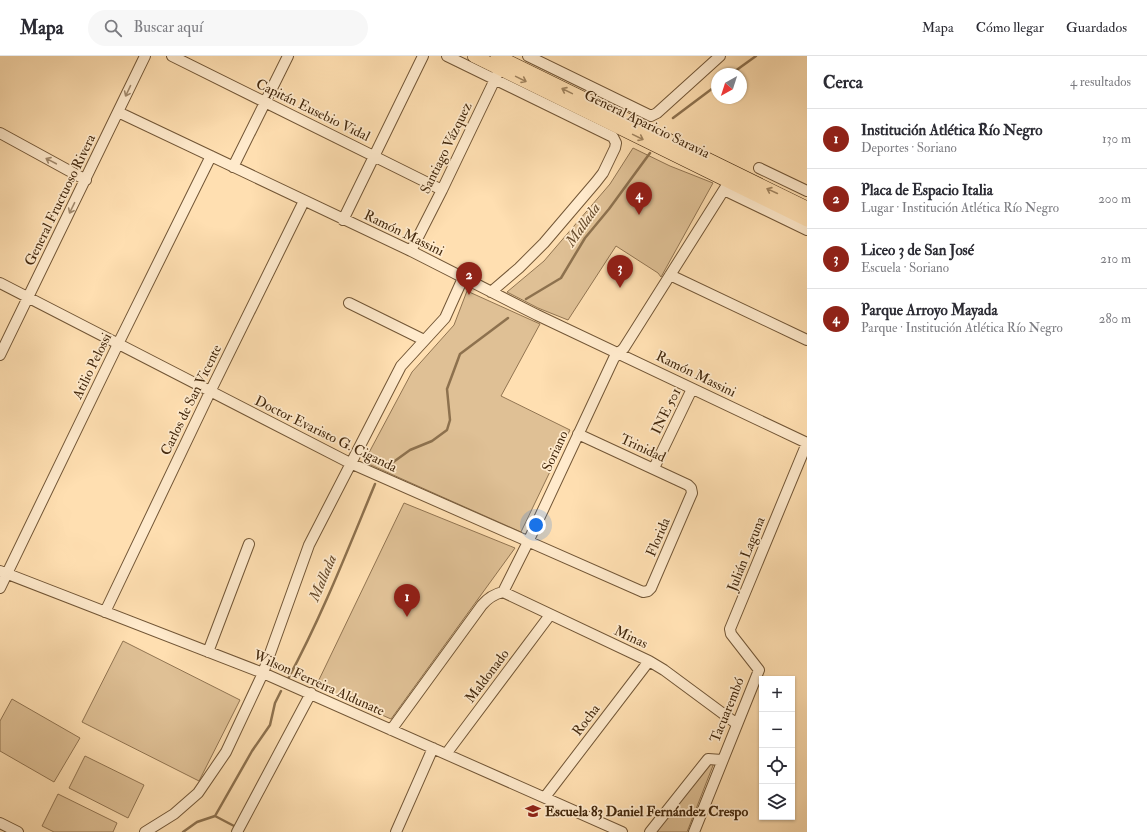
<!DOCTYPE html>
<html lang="es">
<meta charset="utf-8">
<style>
body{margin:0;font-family:"IM FELL Double Pica",serif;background:#f7f7f7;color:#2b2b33}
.controls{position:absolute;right:12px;bottom:12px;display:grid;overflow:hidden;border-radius:0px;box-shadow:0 1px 3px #0004}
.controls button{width:36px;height:36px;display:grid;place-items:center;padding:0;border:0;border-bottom:1px solid #e1e1e2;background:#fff;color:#2b2b33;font:20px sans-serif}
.compass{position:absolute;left:711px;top:12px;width:36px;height:36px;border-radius:50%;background:#fff;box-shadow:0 1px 3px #0004;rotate:219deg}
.you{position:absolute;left:536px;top:469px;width:14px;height:14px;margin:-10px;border:3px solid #fff;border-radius:50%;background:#1a73e8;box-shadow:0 0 0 6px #1a73e833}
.badge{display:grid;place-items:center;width:26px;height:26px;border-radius:50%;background:#8f2418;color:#fff;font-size:13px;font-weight:700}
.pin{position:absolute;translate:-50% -33px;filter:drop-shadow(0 1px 2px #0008)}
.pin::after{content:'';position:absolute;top:21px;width:14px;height:12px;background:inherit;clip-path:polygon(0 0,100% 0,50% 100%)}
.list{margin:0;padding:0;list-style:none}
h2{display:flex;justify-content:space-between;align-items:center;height:52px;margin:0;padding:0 16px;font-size:17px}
h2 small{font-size:13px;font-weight:400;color:#7c7c81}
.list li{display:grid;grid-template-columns:26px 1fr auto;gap:12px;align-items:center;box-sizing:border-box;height:60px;padding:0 16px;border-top:1px solid #e1e1e2}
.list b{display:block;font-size:15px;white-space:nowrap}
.list p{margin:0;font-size:13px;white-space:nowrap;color:#7c7c81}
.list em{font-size:13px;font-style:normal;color:#7c7c81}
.icon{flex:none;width:22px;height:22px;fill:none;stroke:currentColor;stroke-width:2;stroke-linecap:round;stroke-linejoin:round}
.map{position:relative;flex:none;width:807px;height:776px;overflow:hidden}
header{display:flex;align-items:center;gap:24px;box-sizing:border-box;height:56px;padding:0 20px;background:#fff;border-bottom:1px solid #e1e1e2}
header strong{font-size:19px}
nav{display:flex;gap:22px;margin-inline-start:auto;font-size:14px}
.search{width:280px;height:36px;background:#f7f7f7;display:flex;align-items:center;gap:10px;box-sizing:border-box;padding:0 14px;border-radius:22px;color:#7c7c81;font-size:15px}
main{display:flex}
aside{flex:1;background:#fff}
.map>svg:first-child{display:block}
.green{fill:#dfc095;stroke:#917451}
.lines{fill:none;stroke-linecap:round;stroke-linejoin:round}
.stream{stroke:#8d714e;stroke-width:2.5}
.minor-casing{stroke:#725636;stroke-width:12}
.major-casing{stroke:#43280d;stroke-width:14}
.minor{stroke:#ffeacc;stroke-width:10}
.major{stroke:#ffdfb1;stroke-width:13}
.oneway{stroke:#a1845f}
.oneway2{stroke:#a1896c}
.labels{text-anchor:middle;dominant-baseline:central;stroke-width:3.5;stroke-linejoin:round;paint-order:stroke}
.street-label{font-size:14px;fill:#43280d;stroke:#ffeacc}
.poi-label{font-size:14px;font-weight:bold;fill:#43280d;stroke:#ffeacc;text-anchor:start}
.water-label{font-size:15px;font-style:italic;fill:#684c2d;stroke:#ffeacc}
</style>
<header>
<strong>Mapa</strong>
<div class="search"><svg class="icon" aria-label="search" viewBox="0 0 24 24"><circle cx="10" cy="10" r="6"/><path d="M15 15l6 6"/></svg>Buscar aquí</div>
<nav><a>Mapa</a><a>Cómo llegar</a><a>Guardados</a></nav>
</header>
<main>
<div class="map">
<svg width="807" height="776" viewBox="0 0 807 776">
<rect width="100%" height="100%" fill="#ffdfb1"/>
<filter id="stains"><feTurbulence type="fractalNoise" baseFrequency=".005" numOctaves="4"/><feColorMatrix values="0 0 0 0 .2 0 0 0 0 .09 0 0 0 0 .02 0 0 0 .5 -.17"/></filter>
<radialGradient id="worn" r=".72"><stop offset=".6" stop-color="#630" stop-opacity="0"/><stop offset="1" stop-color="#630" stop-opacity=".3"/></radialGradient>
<!-- green -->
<path class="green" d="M 633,92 L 670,110 L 713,127 L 661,221 L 658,217 L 616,190 L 568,264 L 538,252 L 507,236 L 544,205 L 610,128 Z
M 467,235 L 540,268 L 501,340 L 570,374 L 521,476 L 364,406 L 412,316 L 454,269 Z
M 404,447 L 515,492 L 391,663 L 316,630 Z
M 123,585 L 240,644 L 199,725 L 82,666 Z
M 12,643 L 80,682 L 54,726 L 0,695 L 0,665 Z
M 85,700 L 144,729 L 128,762 L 69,732 Z
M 708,706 L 714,707 L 687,776 L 653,776 Z
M 58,738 L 117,767 L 113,776 L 54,776 L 42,770 Z"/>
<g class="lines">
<!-- stream -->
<path class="stream" d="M 731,18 L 756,0
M 673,62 L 717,29
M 526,243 L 561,222 L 585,182 L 609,153 L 650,97
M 385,412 L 410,394 L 432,385 L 447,374 L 450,364 L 447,333 L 460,298 L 508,262
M 288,623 C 322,560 348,493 375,428
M 215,760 L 236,771
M 183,776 L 197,766 L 215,760 L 252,695 L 270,669 L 275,647 L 281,635"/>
<!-- minor casing -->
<g class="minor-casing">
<path id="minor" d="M 172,0 L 442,134
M 447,0 L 613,81 L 616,87 L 615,92 L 603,117 L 596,126 L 544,187 L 519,212 L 491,236
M 528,0 L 651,60 L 657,57 L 720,0
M 118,56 L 411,195 L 537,259 L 807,387
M 0,77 L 86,124
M 233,111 L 288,0
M 759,112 L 807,135
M 724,134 L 807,174
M 343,164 L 423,0
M 411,195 L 442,134 L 498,17
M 670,219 L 807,284
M 0,227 L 350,407 L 643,536 L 648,535 L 651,532 L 692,437 L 691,432 L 688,429 L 578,378
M 349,247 L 424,284
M 0,299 L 145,0
M 654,412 L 692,333
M 0,515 L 263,617 L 622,776
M 0,532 L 118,288 L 211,100
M 503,536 L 649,605 L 664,614 L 737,668
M 105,556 L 210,336 L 304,145
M 208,596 L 249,488
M 391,674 L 482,549 C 488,542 494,538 503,536 L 528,486 L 614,302 L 624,292 L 732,121
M 446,698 L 550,559
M 545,741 L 649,605
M 0,767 L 18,776
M 145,776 L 174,758 L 198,737 L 226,696 L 263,617 L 309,489 L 401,310 L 445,262 L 463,222
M 237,776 L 311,637
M 396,776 L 433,692
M 650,776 L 708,703 L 722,704
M 694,776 L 759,614 L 731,578 L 730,573 L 807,387"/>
</g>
<!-- major casing -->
<g class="major-casing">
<path id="major" d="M 474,0 L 807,164
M 497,0 L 807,152"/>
</g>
<!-- minor -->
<use href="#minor" class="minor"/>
<!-- major -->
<use href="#major" class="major"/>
</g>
<!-- one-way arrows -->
<defs><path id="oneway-shaft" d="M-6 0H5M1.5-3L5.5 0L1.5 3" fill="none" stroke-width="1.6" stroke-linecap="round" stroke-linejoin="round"/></defs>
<g class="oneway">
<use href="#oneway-shaft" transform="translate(521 23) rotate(26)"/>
<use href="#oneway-shaft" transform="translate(567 35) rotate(-154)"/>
<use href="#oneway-shaft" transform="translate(638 81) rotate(26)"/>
<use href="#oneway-shaft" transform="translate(772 135) rotate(-155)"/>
</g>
<g class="oneway2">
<use href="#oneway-shaft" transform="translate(128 35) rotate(115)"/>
<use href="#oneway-shaft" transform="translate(51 105) rotate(-152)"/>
<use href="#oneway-shaft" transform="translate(72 152) rotate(116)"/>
</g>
<!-- icons -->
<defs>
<g id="school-bare" transform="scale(1.2)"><path d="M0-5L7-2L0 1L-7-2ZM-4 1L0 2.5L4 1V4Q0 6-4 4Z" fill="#8f2418" stroke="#ffeacc" stroke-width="2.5" paint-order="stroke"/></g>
</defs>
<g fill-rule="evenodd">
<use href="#school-bare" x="533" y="755"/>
</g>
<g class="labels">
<!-- street labels -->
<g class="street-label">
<text transform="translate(313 54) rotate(26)">Capitán Eusebio Vidal</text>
<text transform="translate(647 68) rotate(26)">General Aparicio Saravia</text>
<text transform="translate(446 92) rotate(-64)">Santiago Vázquez</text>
<text transform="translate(60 144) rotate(-64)">General Fructuoso Rivera</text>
<text transform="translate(404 177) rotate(26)">Ramón Massini</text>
<text transform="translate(92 310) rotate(-64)">Atilio Pelossi</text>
<text transform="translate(696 318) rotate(26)">Ramón Massini</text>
<text transform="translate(191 344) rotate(-64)">Carlos de San Vicente</text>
<text transform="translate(666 355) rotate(-64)">INE 501</text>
<text transform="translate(326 378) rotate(26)">Doctor Evaristo G. Ciganda</text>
<text transform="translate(643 392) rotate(25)">Trinidad</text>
<text transform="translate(555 395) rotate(-65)">Soriano</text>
<text transform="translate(658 481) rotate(-67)">Florida</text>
<text transform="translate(746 498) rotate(-68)">Julián Laguna</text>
<text transform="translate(631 581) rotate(25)">Minas</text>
<text transform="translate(487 620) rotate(-53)">Maldonado</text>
<text transform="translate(319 627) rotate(24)">Wilson Ferreira Aldunate</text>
<text transform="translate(727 654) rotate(-68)">Tacuarembó</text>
<text transform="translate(586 664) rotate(-53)">Rocha</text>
</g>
<!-- poi labels -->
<g class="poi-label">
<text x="545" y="755">Escuela 83 Daniel Fernández Crespo</text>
</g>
<!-- water labels -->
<g class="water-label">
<text transform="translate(583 169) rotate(-55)">Mallada</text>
<text transform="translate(323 522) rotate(-67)">Mallada</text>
</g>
</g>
<rect width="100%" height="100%" filter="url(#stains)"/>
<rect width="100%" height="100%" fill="url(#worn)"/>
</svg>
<div class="controls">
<button>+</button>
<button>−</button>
<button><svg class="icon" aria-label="locate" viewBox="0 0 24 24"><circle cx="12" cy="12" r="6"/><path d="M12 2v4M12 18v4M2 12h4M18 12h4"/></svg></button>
<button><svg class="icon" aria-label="layers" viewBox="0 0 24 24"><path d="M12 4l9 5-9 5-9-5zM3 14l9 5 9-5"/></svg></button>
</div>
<svg class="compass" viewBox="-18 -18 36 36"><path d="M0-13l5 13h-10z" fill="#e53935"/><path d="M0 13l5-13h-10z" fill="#7c7c81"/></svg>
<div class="you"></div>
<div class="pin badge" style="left:407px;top:561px">1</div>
<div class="pin badge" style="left:469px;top:239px">2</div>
<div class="pin badge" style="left:620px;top:232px">3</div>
<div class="pin badge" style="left:639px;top:159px">4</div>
</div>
<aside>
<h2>Cerca<small>4 resultados</small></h2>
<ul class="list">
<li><span class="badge">1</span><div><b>Institución Atlética Río Negro</b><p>Deportes · Soriano</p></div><em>130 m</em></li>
<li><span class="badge">2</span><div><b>Placa de Espacio Italia</b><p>Lugar · Institución Atlética Río Negro</p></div><em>200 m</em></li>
<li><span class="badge">3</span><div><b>Liceo 3 de San José</b><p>Escuela · Soriano</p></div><em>210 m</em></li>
<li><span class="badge">4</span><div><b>Parque Arroyo Mayada</b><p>Parque · Institución Atlética Río Negro</p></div><em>280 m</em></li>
</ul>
</aside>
</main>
